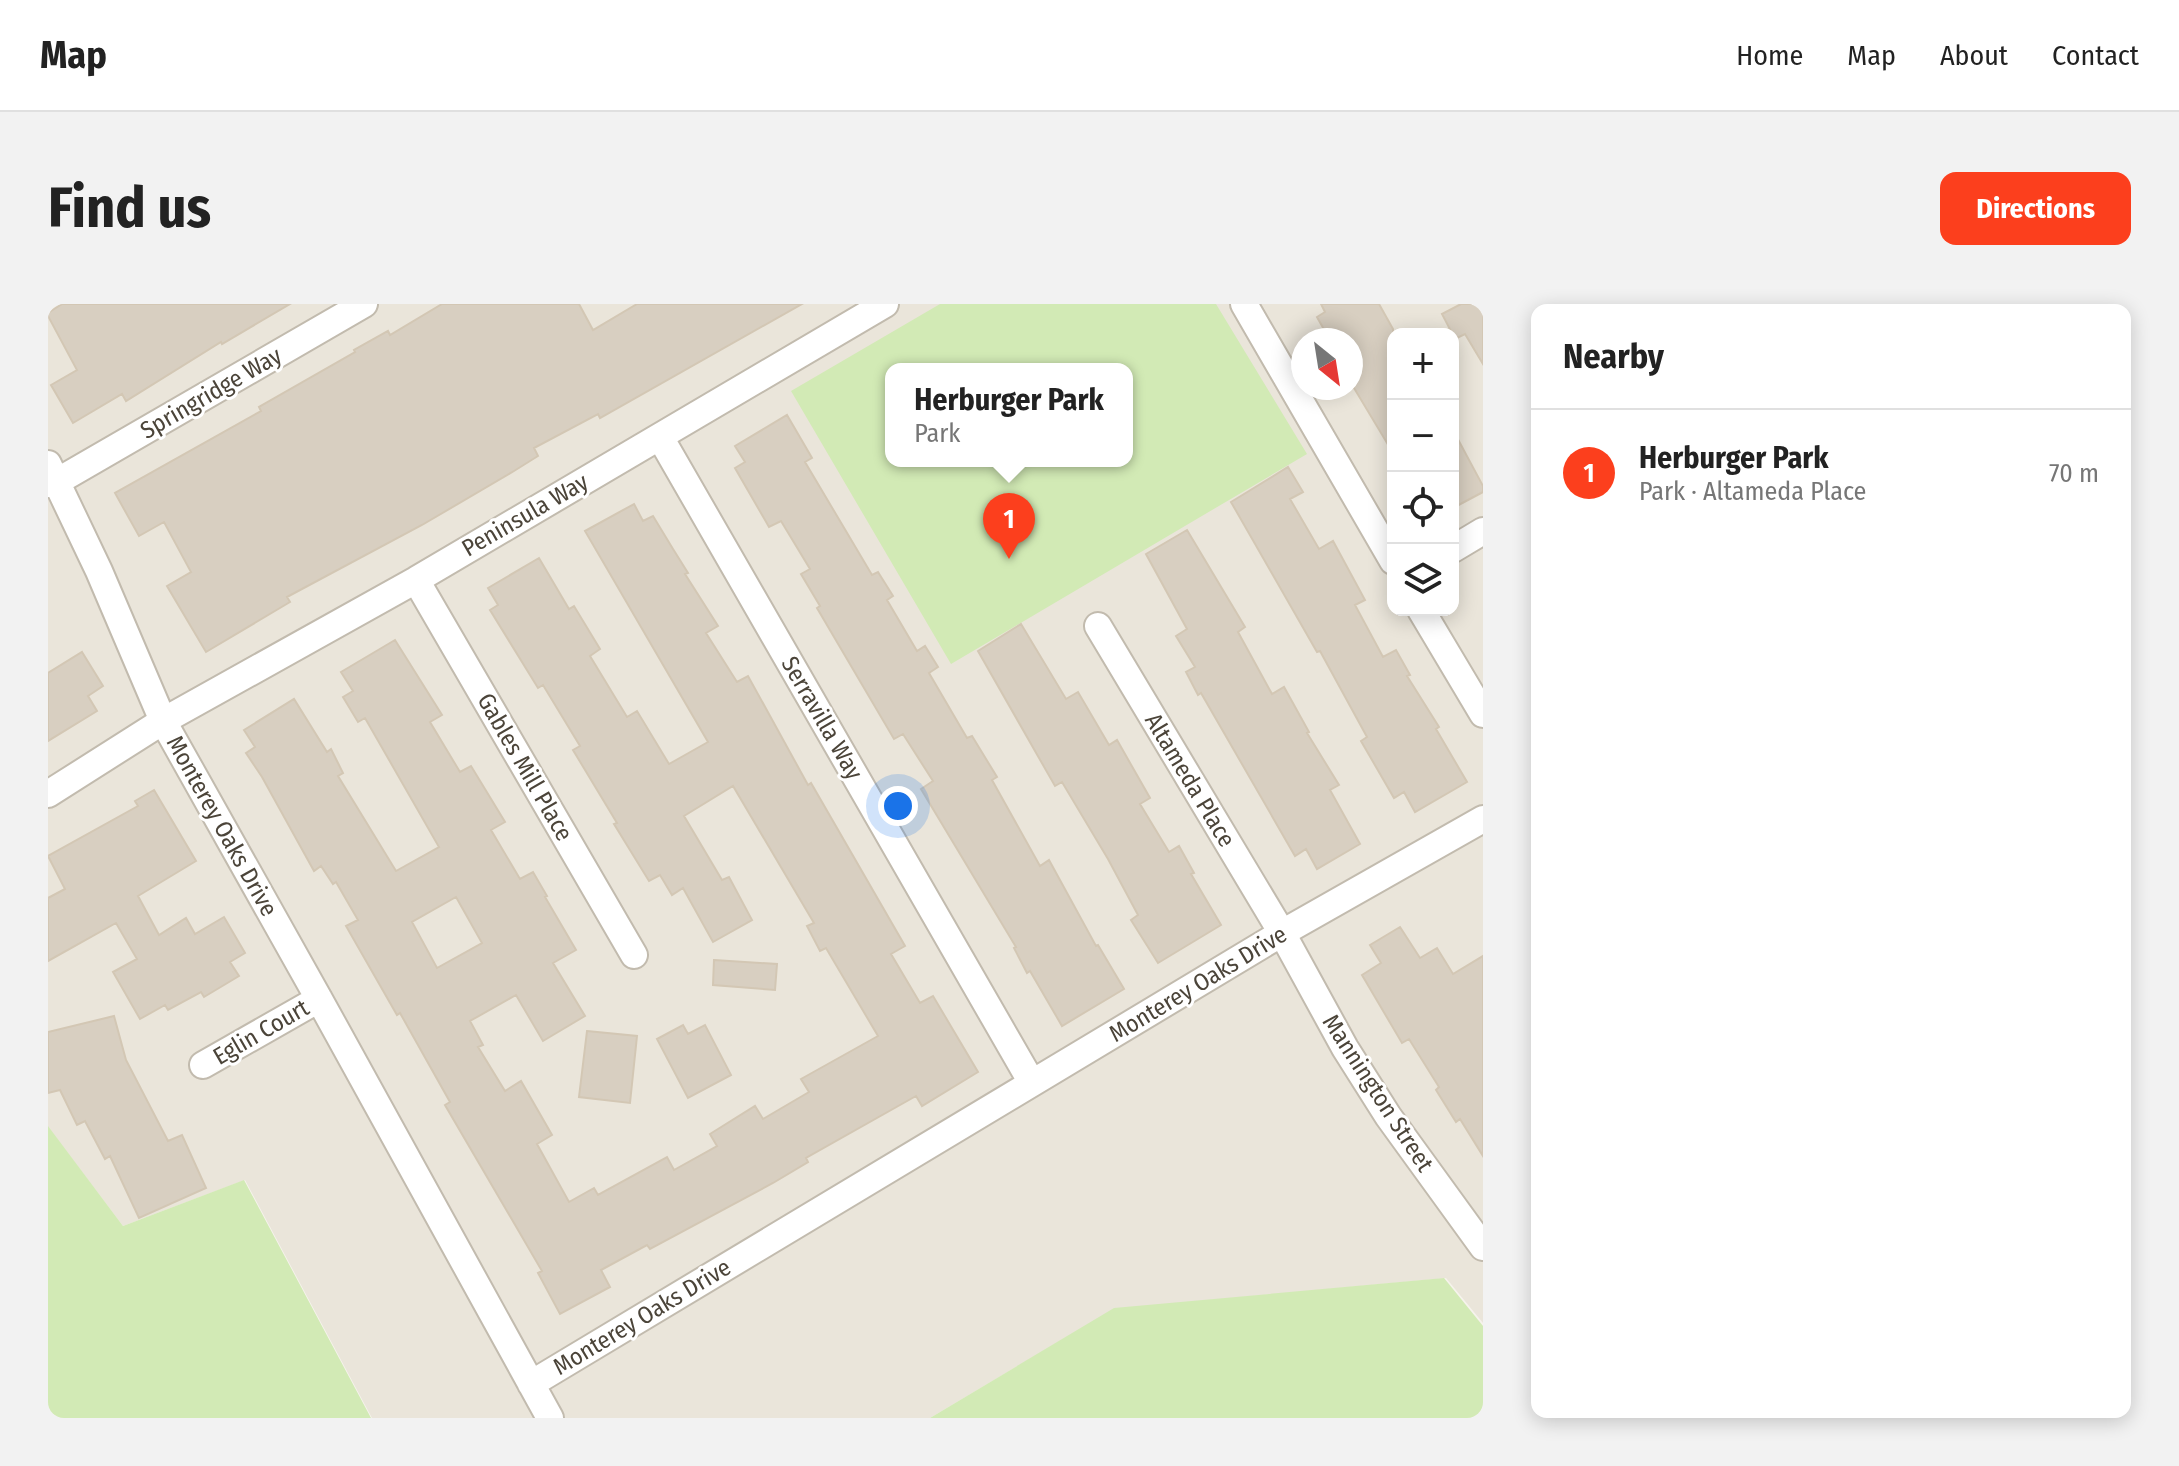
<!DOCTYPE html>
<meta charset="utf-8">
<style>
body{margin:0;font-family:"Fira Sans Condensed",sans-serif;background:#f2f2f2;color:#222}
.controls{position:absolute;right:24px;top:24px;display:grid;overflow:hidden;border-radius:16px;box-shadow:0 4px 20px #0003}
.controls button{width:72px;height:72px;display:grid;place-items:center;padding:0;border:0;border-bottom:2px solid #e0e0e0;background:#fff;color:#222;font:40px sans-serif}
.compass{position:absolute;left:1243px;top:24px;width:72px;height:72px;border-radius:50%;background:#fff;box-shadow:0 4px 20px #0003;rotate:150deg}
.you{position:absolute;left:850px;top:502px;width:28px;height:28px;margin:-20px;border:6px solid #fff;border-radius:50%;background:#1a73e8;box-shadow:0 0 0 12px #1a73e833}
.badge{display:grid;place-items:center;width:52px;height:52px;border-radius:50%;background:#fc3f1d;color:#fff;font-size:26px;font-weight:700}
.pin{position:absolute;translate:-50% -66px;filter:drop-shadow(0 2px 4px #0008)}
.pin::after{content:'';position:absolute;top:42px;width:28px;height:24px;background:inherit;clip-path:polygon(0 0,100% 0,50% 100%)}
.popup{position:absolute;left:837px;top:59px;width:248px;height:104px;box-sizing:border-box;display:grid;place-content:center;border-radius:16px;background:#fff;filter:drop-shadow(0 2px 6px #0005);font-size:26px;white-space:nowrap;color:#767676}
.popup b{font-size:30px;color:#222}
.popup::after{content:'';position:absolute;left:50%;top:100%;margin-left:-16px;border:16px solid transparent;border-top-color:#fff}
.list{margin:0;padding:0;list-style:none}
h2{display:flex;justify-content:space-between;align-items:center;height:104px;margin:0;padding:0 32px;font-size:34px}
h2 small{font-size:26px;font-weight:400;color:#767676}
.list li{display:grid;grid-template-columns:52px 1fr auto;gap:24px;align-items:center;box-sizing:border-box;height:128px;padding:0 32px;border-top:2px solid #e0e0e0}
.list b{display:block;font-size:30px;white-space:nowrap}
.list p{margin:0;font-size:26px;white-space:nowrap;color:#767676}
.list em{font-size:26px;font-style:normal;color:#767676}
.icon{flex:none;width:44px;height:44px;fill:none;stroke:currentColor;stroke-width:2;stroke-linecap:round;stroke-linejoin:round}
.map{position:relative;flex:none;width:1435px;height:1114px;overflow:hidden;border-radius:16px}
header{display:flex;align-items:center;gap:48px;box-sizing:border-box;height:112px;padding:0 40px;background:#fff;border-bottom:2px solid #e0e0e0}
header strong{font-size:38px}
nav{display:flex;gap:44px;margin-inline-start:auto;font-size:28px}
.intro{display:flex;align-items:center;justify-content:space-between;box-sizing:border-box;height:192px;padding:0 48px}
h1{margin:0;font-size:56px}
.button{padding:20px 36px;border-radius:16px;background:#fc3f1d;color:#fff;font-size:28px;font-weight:700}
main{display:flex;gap:48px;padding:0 48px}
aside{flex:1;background:#fff;border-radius:16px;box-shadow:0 4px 20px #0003}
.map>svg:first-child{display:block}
.residential{fill:#eae5da;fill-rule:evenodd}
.green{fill:#d2eab5;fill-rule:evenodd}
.building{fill:#d8cfc1;stroke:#d3c7b4;stroke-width:2;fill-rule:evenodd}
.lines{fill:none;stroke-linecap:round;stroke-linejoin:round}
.street-casing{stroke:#c2bbae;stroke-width:30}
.street{stroke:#fff;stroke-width:26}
.labels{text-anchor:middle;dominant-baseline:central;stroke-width:6;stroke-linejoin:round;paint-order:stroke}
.street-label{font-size:24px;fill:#4b4439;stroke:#fff}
</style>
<header>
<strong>Map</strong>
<nav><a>Home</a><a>Map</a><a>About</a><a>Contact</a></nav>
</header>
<div class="intro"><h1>Find us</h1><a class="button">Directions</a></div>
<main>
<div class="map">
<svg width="1435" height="1114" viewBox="0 0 1435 1114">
<rect width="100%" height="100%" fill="#f6f3ec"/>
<!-- residential -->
<path class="residential" d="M 0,0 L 1435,0 L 1435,1019 L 1398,974 L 1066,1005 L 882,1114 L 324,1114 L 197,876 L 75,922 L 0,823 ZM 1345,30 L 1405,30 L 1405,306 L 1345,306 ZM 1255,36 L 1303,36 L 1303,84 L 1255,84 ZM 843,65 L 1079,65 L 1079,157 L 843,157 Z"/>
<!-- green -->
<path class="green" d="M 892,0 L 1168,0 L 1259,150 L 903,360 L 743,87 ZM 843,65 L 1079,65 L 1079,157 L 843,157 Z
M 0,822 L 75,922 L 196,876 L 323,1114 L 0,1114 Z
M 1396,974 L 1435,1022 L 1435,1114 L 882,1114 L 1066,1004 Z"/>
<!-- building -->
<path class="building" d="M 14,0 L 242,0 L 174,40 L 173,38 L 78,97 L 74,90 L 25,119 L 3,81 L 29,66 L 0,12 L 0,9 Z
M 394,0 L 531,0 L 545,26 L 589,0 L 754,0 L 552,114 L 550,110 L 486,144 L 490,152 L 466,167 L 374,221 L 239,293 L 242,298 L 158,348 L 119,282 L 143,268 L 116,218 L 91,232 L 67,189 L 213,107 L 211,103 L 307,48 L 306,46 L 340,27 L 342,31 Z
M 1273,0 L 1331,0 L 1345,25 L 1345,149 L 1303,79 L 1303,36 L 1282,36 L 1269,13 L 1277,8 Z
M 1413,0 L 1435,0 L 1435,60 L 1417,30 L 1407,35 L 1394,10 Z
M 739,111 L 764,154 L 757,158 L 824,271 L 830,268 L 845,292 L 839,296 L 869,347 L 877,342 L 890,363 L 881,369 L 919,434 L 924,432 L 949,473 L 944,476 L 992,562 L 1001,556 L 1048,642 L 1050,641 L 1076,685 L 1014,722 L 982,667 L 979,669 L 966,644 L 968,643 L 873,485 L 885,477 L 855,430 L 846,435 L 769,304 L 772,302 L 753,270 L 762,265 L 733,217 L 721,223 L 687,164 L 697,158 L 687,142 Z
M 1405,126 L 1435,182 L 1435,188 L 1405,204 Z
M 1240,163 L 1255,188 L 1242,195 L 1271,245 L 1285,237 L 1317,296 L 1307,301 L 1335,353 L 1348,346 L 1362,371 L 1359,372 L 1391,423 L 1388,425 L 1419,478 L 1367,508 L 1356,488 L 1346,494 L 1313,437 L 1319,433 L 1272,347 L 1269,348 L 1183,198 Z
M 586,200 L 595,217 L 605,212 L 625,245 L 640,269 L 637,270 L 670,322 L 658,329 L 689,378 L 700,372 L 760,481 L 763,479 L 857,642 L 843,650 L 872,699 L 885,692 L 930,768 L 874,802 L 868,792 L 758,854 L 760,858 L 725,879 L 602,945 L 599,941 L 553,966 L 562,983 L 512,1010 L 490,969 L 494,967 L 397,801 L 402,798 L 352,709 L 349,711 L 298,622 L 310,616 L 288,578 L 285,580 L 273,562 L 266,567 L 214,473 L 198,449 L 207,443 L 196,426 L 246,395 L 279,448 L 283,445 L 295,469 L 290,472 L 348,567 L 391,543 L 317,414 L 310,418 L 295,393 L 305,387 L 293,368 L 347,336 L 394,411 L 382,418 L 412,468 L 423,462 L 457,518 L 443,526 L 472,575 L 485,568 L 499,592 L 497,593 L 528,646 L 505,659 L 537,712 L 495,737 L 468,691 L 422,717 L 435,741 L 430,743 L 457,787 L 473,777 L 504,831 L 489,840 L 521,898 L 546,884 L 550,891 L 619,853 L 626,866 L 669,842 L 662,830 L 707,802 L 715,815 L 761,788 L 753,775 L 830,732 L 778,644 L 772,647 L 759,622 L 766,619 L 685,482 L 636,512 L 674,576 L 681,573 L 704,616 L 665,638 L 635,584 L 624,591 L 612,571 L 601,577 L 566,520 L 569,519 L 525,446 L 532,442 L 495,381 L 490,384 L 442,306 L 450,301 L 440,284 L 491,254 L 521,305 L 526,302 L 552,345 L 542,352 L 579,413 L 589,407 L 621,460 L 660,438 L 537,227 ZM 408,593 L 434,639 L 389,664 L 364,618 Z
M 1139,226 L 1197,323 L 1190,328 L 1224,390 L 1236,383 L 1261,428 L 1259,429 L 1291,481 L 1282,486 L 1312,540 L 1269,565 L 1258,545 L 1247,552 L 1153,389 L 1150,391 L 1138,368 L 1147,363 L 1128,332 L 1139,325 L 1098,250 Z
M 973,320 L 1018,395 L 1030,388 L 1061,441 L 1069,436 L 1102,494 L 1092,500 L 1121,548 L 1131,542 L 1146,569 L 1143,570 L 1173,621 L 1110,659 L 1083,616 L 1090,611 L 1060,555 L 1014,478 L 1007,482 L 930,347 Z
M 34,348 L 55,382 L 40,392 L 49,407 L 0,437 L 0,369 Z
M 106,486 L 148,557 L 90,592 L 111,631 L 138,614 L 147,630 L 176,613 L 197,649 L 182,658 L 191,672 L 156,693 L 153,688 L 120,706 L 117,701 L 92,715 L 65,668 L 89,655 L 68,619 L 0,657 L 0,594 L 17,585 L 0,552 L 90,502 L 87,497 Z
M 1352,623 L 1372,654 L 1389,644 L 1405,670 L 1435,652 L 1435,852 L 1412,815 L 1408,818 L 1388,786 L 1391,783 L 1361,735 L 1354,739 L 1314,671 L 1333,659 L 1322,641 Z
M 666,656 L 729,660 L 727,686 L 665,681 Z
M 66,712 L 78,756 L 120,837 L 134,831 L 158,884 L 91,914 L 62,852 L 57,855 L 37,817 L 29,821 L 12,786 L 0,789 L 0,728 Z
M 635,721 L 640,730 L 657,721 L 683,771 L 640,794 L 609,735 Z
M 539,727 L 589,732 L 582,799 L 531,793 Z"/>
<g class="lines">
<!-- street casing -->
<g class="street-casing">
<path id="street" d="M 1196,0 L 1345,257
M 612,133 L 984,779
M 0,160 L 51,267 L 115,417 L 271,695 L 502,1114
M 0,180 L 10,177 L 316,0
M 1405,245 L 1435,227
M 368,276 L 586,651
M 1373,306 L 1435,410
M 1050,322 L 1234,629 L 1297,744 L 1340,812 L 1435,943
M 0,490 L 115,417 L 368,276 L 837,0
M 155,761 L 271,695
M 483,1080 L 1234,629 L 1435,515"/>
</g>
<!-- street -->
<use href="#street" class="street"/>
</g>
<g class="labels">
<!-- street labels -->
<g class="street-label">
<text transform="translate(163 89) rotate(-30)">Springridge Way</text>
<text transform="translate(477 211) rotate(-30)">Peninsula Way</text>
<text transform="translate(774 414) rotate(60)">Serravilla Way</text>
<text transform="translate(477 463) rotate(60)">Gables Mill Place</text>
<text transform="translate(1142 476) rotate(59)">Altameda Place</text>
<text transform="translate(174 522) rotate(61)">Monterey Oaks Drive</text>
<text transform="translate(1150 680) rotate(-31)">Monterey Oaks Drive</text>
<text transform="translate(213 728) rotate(-30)">Eglin Court</text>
<text transform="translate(1330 789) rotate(57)">Mannington Street</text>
<text transform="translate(594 1013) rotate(-31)">Monterey Oaks Drive</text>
</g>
</g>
</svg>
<div class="controls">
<button>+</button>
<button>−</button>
<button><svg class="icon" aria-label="locate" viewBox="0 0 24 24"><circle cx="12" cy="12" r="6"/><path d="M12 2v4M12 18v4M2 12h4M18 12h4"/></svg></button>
<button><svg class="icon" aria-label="layers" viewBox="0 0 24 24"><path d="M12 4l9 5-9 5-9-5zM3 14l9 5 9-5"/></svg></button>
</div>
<svg class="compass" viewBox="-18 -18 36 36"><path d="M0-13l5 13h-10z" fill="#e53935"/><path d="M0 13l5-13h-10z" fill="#767676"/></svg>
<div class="you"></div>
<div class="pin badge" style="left:961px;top:255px">1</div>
<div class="popup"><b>Herburger Park</b>Park</div>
</div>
<aside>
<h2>Nearby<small></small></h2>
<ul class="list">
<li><span class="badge">1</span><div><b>Herburger Park</b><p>Park · Altameda Place</p></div><em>70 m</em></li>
</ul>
</aside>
</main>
